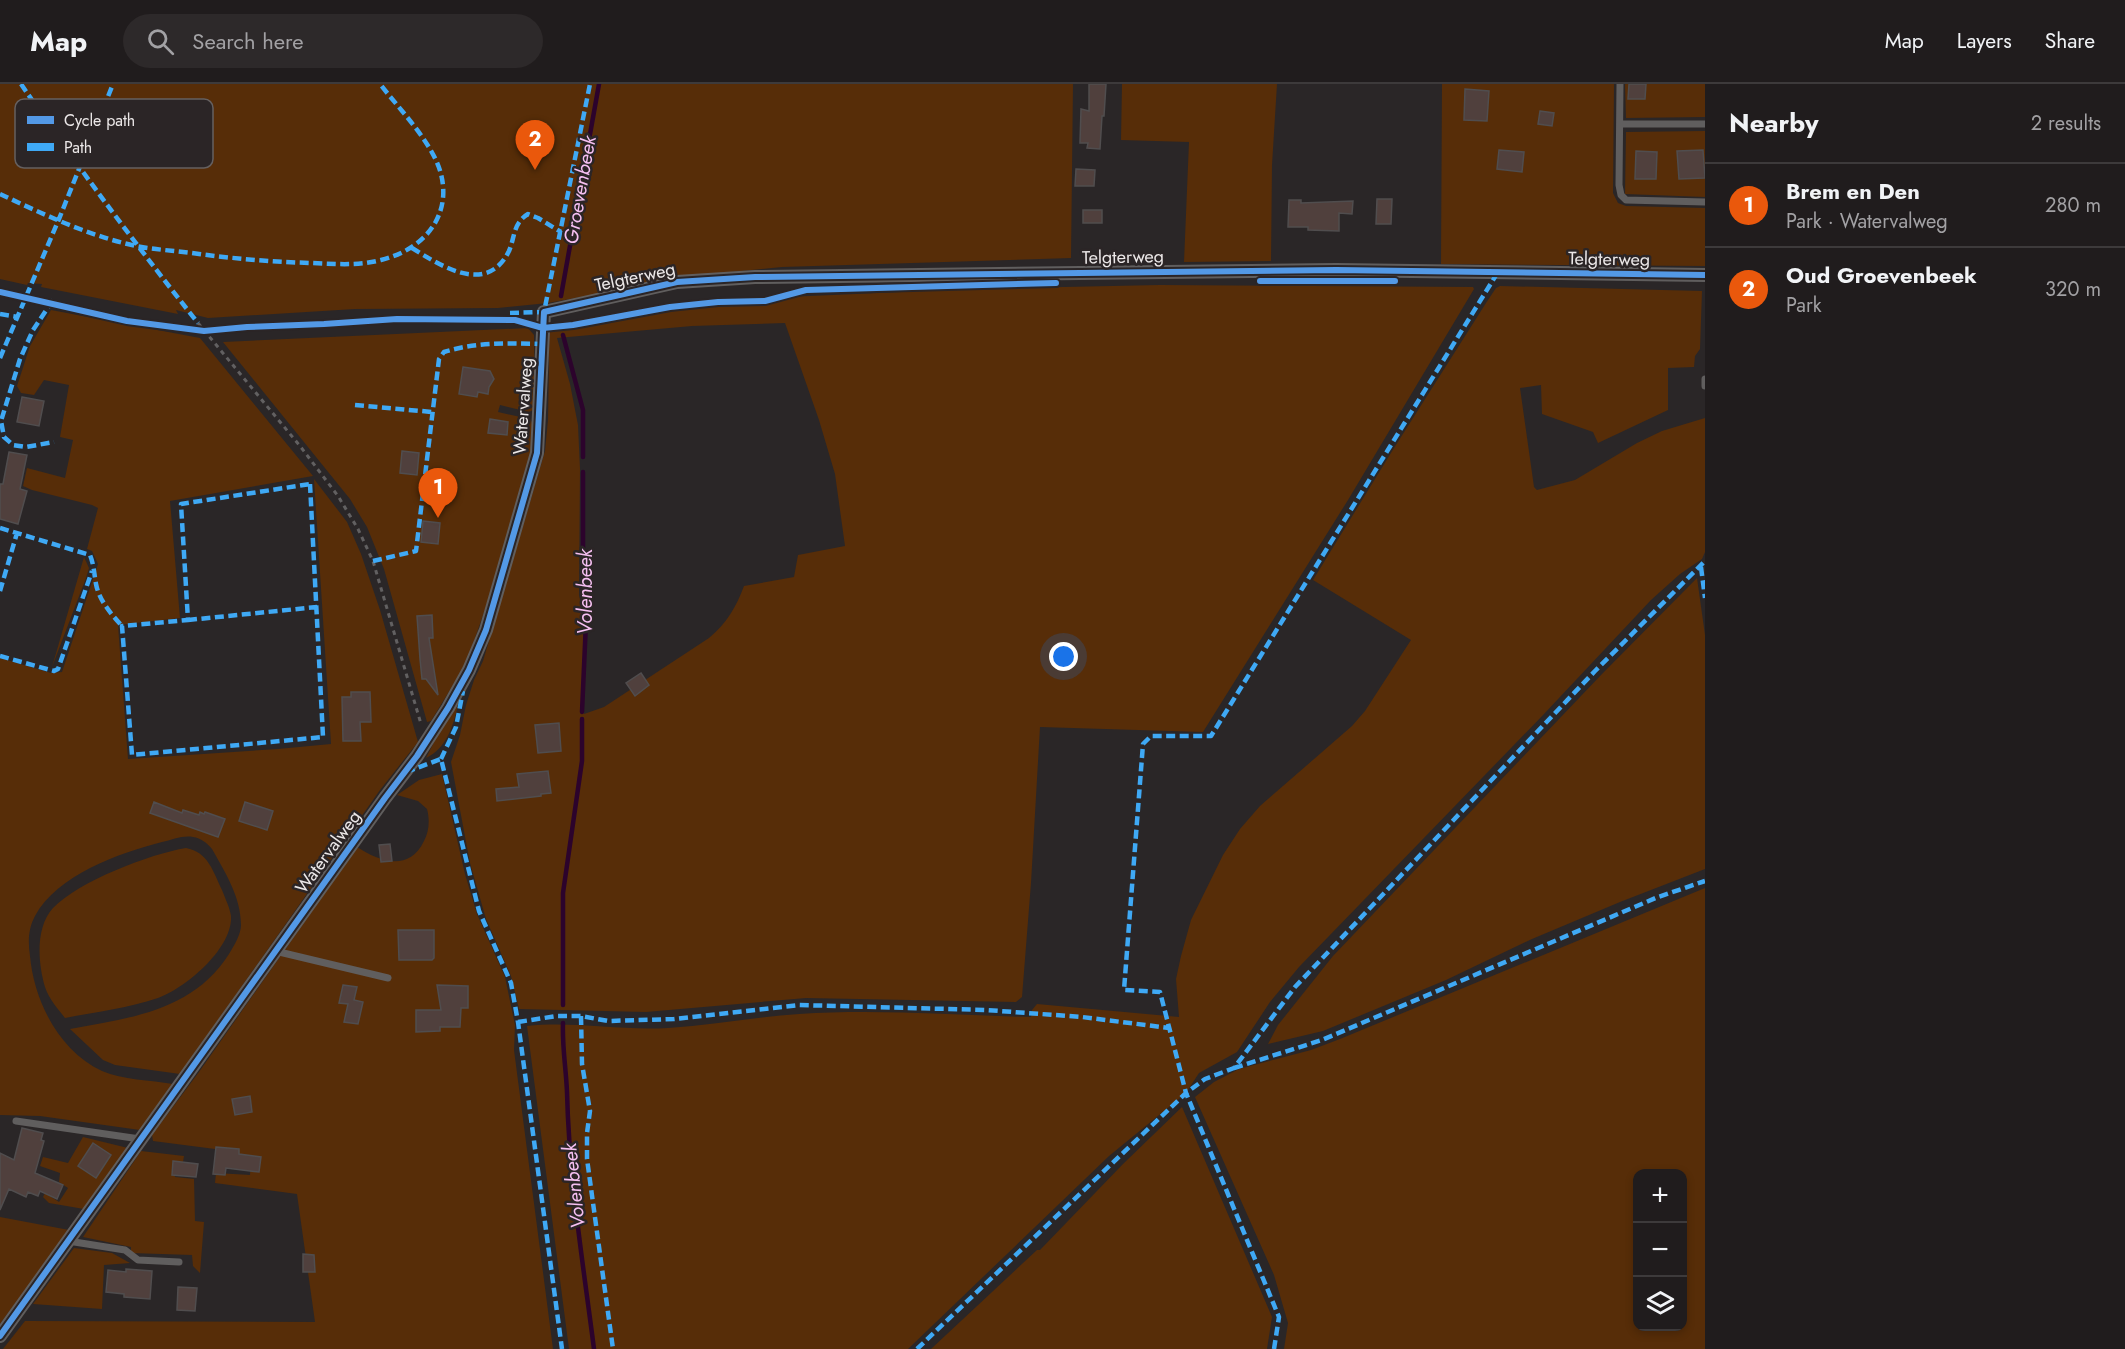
<!DOCTYPE html>
<meta charset="utf-8">
<style>
body{margin:0;font-family:Jost,sans-serif;background:#2d292a;color:#f1f3f6}
.controls{position:absolute;right:18px;bottom:18px;display:grid;overflow:hidden;border-radius:12px;box-shadow:0 3px 9px #0003}
.controls button{width:54px;height:54px;display:grid;place-items:center;padding:0;border:0;border-bottom:2px solid #3d3a3b;background:#201c1d;color:#f1f3f6;font:30px sans-serif}
.you{position:absolute;left:1064px;top:573px;width:21px;height:21px;margin:-15px;border:4px solid #fff;border-radius:50%;background:#1a73e8;box-shadow:0 0 0 9px #1a73e833}
.badge{display:grid;place-items:center;width:39px;height:39px;border-radius:50%;background:#ea580c;color:#fff;font-size:20px;font-weight:700}
.pin{position:absolute;translate:-50% -50px;filter:drop-shadow(0 2px 3px #0008)}
.pin::after{content:'';position:absolute;top:32px;width:21px;height:18px;background:inherit;clip-path:polygon(0 0,100% 0,50% 100%)}
.list{margin:0;padding:0;list-style:none}
h2{display:flex;justify-content:space-between;align-items:center;height:78px;margin:0;padding:0 24px;font-size:26px}
h2 small{font-size:20px;font-weight:400;color:#a2a1a4}
.list li{display:grid;grid-template-columns:39px 1fr auto;gap:18px;align-items:center;box-sizing:border-box;height:84px;padding:0 24px;border-top:2px solid #3d3a3b}
.list b{display:block;font-size:22px;white-space:nowrap}
.list p{margin:0;font-size:20px;white-space:nowrap;color:#a2a1a4}
.list em{font-size:20px;font-style:normal;color:#a2a1a4}
.icon{flex:none;width:33px;height:33px;fill:none;stroke:currentColor;stroke-width:2;stroke-linecap:round;stroke-linejoin:round}
.map{position:relative;flex:none;width:1705px;height:1265px;overflow:hidden}
header{display:flex;align-items:center;gap:36px;box-sizing:border-box;height:84px;padding:0 30px;background:#201c1d;border-bottom:2px solid #3d3a3b}
header strong{font-size:28px}
nav{display:flex;gap:33px;margin-inline-start:auto;font-size:21px}
.search{width:420px;height:54px;background:#2d292a;display:flex;align-items:center;gap:15px;box-sizing:border-box;padding:0 21px;border-radius:33px;color:#a2a1a4;font-size:22px}
main{display:flex}
aside{flex:1;background:#201c1d}
.map>svg:first-child{display:block}
.green{fill:#572d08;fill-rule:evenodd}
.lines{fill:none;stroke-linecap:round;stroke-linejoin:round}
.stream{stroke:#2c032c;stroke-width:4.5}
.building{fill:#50403d;stroke:#504d4e;stroke-width:1.5}
.path{stroke:#626061;stroke-width:3;stroke-dasharray:4.5 4.5;stroke-linecap:butt}
.service{stroke:#605e5e;stroke-width:7}
.minor{stroke:#605e5e;stroke-width:14}
.quiet{stroke:#3fa9f5;stroke-width:4.5;stroke-dasharray:9 4.5;stroke-linecap:butt}
.cycleway-casing{stroke:#2b2526;stroke-width:10}
.cycleway{stroke:#5399e6;stroke-width:6}
.labels{text-anchor:middle;dominant-baseline:central;stroke-width:5;stroke-linejoin:round;paint-order:stroke}
.street-label{font-size:18px;fill:#ece8e8;stroke:#2b2526}
.water-label{font-size:20px;font-style:italic;fill:#f5bff1;stroke:#2b2526}
.key{fill:#2b2526;stroke:#656060;stroke-width:1.5}
.key-label{font-size:16px;fill:#ece8e8}
</style>
<header>
<strong>Map</strong>
<div class="search"><svg class="icon" aria-label="search" viewBox="0 0 24 24"><circle cx="10" cy="10" r="6"/><path d="M15 15l6 6"/></svg>Search here</div>
<nav><a>Map</a><a>Layers</a><a>Share</a></nav>
</header>
<main>
<div class="map">
<svg width="1705" height="1265" viewBox="0 0 1705 1265">
<rect width="100%" height="100%" fill="#2a2627"/>
<!-- green -->
<path class="green" d="M 0,0 L 1073,0 L 1071,174 L 782,183 L 701,191 L 548,219 L 498,224 L 355,225 L 208,234 L 176,226 L 178,230 L 41,203 L 42,200 L 28,199 L 27,201 L 0,195 Z
M 1122,0 L 1277,0 L 1272,81 L 1271,177 L 1184,178 L 1189,58 L 1121,56 Z
M 1442,0 L 1614,0 L 1613,109 L 1618,119 L 1626,122 L 1705,124 L 1705,182 L 1441,180 Z
M 1625,0 L 1705,0 L 1705,33 L 1626,34 Z
M 1705,47 L 1705,113 L 1625,110 L 1626,48 Z
M 1160,201 L 1473,203 L 1474,205 L 1348,416 L 1203,648 L 1040,643 L 1031,799 L 1022,913 L 1016,918 L 806,914 L 646,928 L 519,925 L 511,892 L 486,835 L 470,779 L 451,678 L 460,651 L 466,621 L 474,596 L 483,577 L 545,367 L 548,336 L 549,276 L 547,253 L 551,247 L 705,221 L 787,213 L 970,205 ZM 785,239 L 819,336 L 835,390 L 845,462 L 798,471 L 794,493 L 744,502 C 736,523 727,539 709,554 L 604,623 L 584,630 L 583,534 L 579,510 L 580,385 L 578,341 L 570,300 L 557,254 L 692,242 Z
M 1500,202 L 1702,207 L 1700,265 L 1695,272 L 1694,283 L 1668,284 L 1668,326 L 1598,359 L 1593,348 L 1542,330 L 1541,301 L 1520,304 L 1534,403 L 1537,406 L 1575,396 L 1637,359 L 1662,347 L 1705,334 L 1705,468 L 1702,475 L 1680,490 L 1651,516 L 1544,630 L 1299,883 L 1270,918 L 1237,968 L 1199,989 L 1186,1009 L 1109,1072 L 908,1265 L 569,1265 L 527,942 C 574,937 621,947 668,944 C 712,941 755,933 799,930 C 876,925 954,931 1031,933 L 1032,926 L 1037,920 L 1179,933 L 1176,895 L 1181,872 L 1191,836 L 1223,771 L 1240,745 L 1260,722 L 1352,642 L 1365,627 L 1411,556 L 1313,496 L 1394,364 L 1486,219 L 1496,204 Z
M 51,226 L 200,254 L 313,392 L 170,417 L 180,534 L 118,541 L 128,675 L 278,665 L 331,660 L 314,395 L 347,438 L 361,470 L 380,526 L 418,658 L 380,706 L 180,990 L 115,981 L 103,976 L 70,945 C 130,934 193,927 229,870 C 234,862 241,850 241,841 C 241,813 225,788 212,765 C 207,759 201,754 193,753 C 183,751 172,756 162,758 C 119,769 57,791 35,832 C 28,845 28,858 30,872 C 34,917 59,967 102,987 C 123,996 150,996 173,1000 L 140,1046 L 40,1032 L 0,1031 L 0,574 L 51,589 L 62,588 L 98,480 L 92,467 L 87,465 L 98,424 L 92,421 L 32,406 L 23,402 L 27,384 L 65,394 L 73,356 L 60,353 L 69,301 L 44,296 L 34,311 L 21,309 L 17,302 L 30,262 Z
M 528,244 L 534,251 L 535,325 L 529,328 L 500,321 L 498,328 L 530,335 L 533,340 L 532,369 L 489,514 L 466,580 L 431,637 L 427,638 L 384,485 L 367,443 L 350,415 L 223,258 Z
M 84,473 L 89,484 L 86,494 L 52,583 Z
M 1697,494 L 1705,551 L 1705,785 L 1620,818 L 1532,855 L 1446,896 L 1323,947 L 1268,960 L 1278,941 L 1333,872 L 1601,591 Z
M 458,621 C 453,642 447,664 426,674 L 437,652 Z
M 442,690 L 465,790 L 477,830 L 505,893 L 515,941 L 514,966 L 553,1265 L 3,1265 L 25,1237 L 315,1238 L 297,1110 L 215,1099 L 216,1089 L 250,1091 L 251,1075 L 216,1073 L 215,1065 L 153,1057 L 152,1051 L 199,988 L 357,763 C 380,778 409,788 424,757 C 429,748 430,736 427,725 L 418,717 L 397,711 L 419,696 Z
M 186,764 C 208,768 213,787 222,806 C 225,814 230,824 231,832 C 233,864 186,904 158,914 C 128,924 96,928 65,934 C 58,925 49,915 45,903 C 38,879 35,844 53,824 C 79,797 150,770 186,764 Z
M 1705,804 L 1705,1265 L 1284,1265 L 1288,1239 L 1274,1191 L 1195,1013 L 1214,998 L 1239,985 L 1311,966 L 1340,955 ZM 1638,1090 L 1682,1090 L 1682,1242 L 1638,1242 Z
M 1182,1023 L 1272,1233 L 1267,1265 L 931,1265 L 1037,1166 L 1040,1166 L 1123,1080 Z
M 83,1053 L 128,1064 L 84,1125 L 49,1119 L 43,1113 L 45,1109 L 59,1118 L 68,1104 L 59,1098 L 60,1089 L 40,1082 L 43,1073 L 68,1079 Z
M 141,1067 L 184,1072 L 183,1078 L 174,1078 L 175,1093 L 194,1095 L 195,1137 L 204,1138 L 200,1189 L 193,1182 L 192,1171 L 131,1169 L 131,1163 L 83,1153 Z
M 0,1133 L 69,1146 L 0,1240 Z
M 74,1164 L 112,1169 L 130,1179 L 104,1181 L 102,1225 L 33,1220 Z"/>
<g class="lines">
<!-- stream -->
<path class="stream" d="M 561,212 L 599,0
M 563,251 L 583,326 L 583,373
M 582,628 L 586,538 L 583,510 L 583,388
M 563,921 L 563,809 L 582,677 L 582,635
M 563,939 C 562,962 566,984 567,1008 C 569,1094 583,1179 594,1265"/>
</g>
<!-- building -->
<path class="building" d="M 1089,0 L 1106,0 L 1104,32 L 1102,32 L 1100,65 L 1087,64 L 1088,59 L 1080,59 L 1081,25 L 1089,27 Z
M 1629,0 L 1646,0 L 1645,15 L 1628,15 Z
M 1465,5 L 1489,7 L 1487,37 L 1464,36 Z
M 1540,27 L 1554,29 L 1552,42 L 1538,40 Z
M 1499,66 L 1524,68 L 1522,88 L 1497,85 Z
M 1703,66 L 1705,94 L 1679,95 L 1677,67 Z
M 1636,67 L 1657,68 L 1656,95 L 1635,95 Z
M 1076,85 L 1095,86 L 1094,102 L 1075,102 Z
M 1377,115 L 1392,115 L 1391,140 L 1376,140 Z
M 1289,116 L 1301,116 L 1301,119 L 1353,117 L 1352,130 L 1339,129 L 1339,147 L 1308,146 L 1308,143 L 1288,143 Z
M 1083,126 L 1102,126 L 1102,139 L 1083,139 Z
M 463,283 L 490,287 L 494,295 L 489,303 L 488,310 L 478,308 L 477,313 L 459,310 Z
M 22,313 L 44,317 L 39,342 L 17,338 Z
M 490,335 L 508,338 L 507,351 L 488,349 Z
M 402,367 L 419,369 L 417,391 L 400,389 Z
M 9,368 L 27,371 L 20,405 L 27,407 L 18,440 L 0,435 L 0,400 L 3,400 Z
M 423,437 L 440,439 L 438,460 L 421,458 Z
M 432,531 L 433,554 L 429,554 L 438,611 L 426,595 L 422,595 L 420,575 L 417,532 Z
M 641,589 L 649,601 L 635,612 L 626,599 Z
M 351,608 L 370,608 L 371,638 L 360,638 L 361,657 L 343,657 L 342,613 L 351,613 Z
M 559,639 L 561,667 L 538,669 L 535,641 Z
M 548,687 L 551,709 L 541,710 L 541,712 L 497,717 L 496,705 L 519,703 L 517,690 Z
M 154,718 L 182,729 L 183,726 L 199,731 L 200,728 L 204,730 L 205,728 L 225,735 L 218,753 L 150,729 Z
M 245,718 L 273,727 L 267,746 L 239,737 Z
M 390,760 L 392,777 L 381,778 L 379,761 Z
M 398,846 L 434,846 L 434,874 L 432,876 L 399,876 Z
M 343,901 L 357,903 L 354,916 L 363,918 L 358,940 L 344,938 L 348,920 L 339,919 Z
M 437,901 L 468,902 L 468,924 L 461,924 L 460,943 L 440,943 L 440,947 L 416,948 L 416,926 L 441,926 Z
M 250,1012 L 252,1028 L 235,1031 L 232,1015 Z
M 22,1044 L 43,1049 L 41,1056 L 44,1057 L 35,1089 L 63,1101 L 57,1115 L 40,1107 L 38,1112 L 28,1108 L 26,1113 L 9,1105 L 0,1126 L 0,1069 L 14,1076 Z
M 93,1059 L 111,1071 L 96,1094 L 78,1082 Z
M 216,1063 L 239,1065 L 239,1070 L 261,1073 L 259,1088 L 226,1084 L 225,1091 L 213,1090 Z
M 173,1077 L 198,1080 L 196,1093 L 172,1091 Z
M 303,1170 L 314,1171 L 315,1188 L 303,1188 Z
M 126,1185 L 152,1187 L 150,1215 L 124,1213 L 124,1210 L 106,1208 L 108,1186 L 126,1188 Z
M 178,1203 L 197,1204 L 195,1227 L 177,1226 Z"/>
<g class="lines">
<!-- path -->
<path class="path" d="M 198,239 L 300,362 L 338,412 L 358,445 L 373,477 L 421,640"/>
<!-- service -->
<path class="service" d="M 1620,0 L 1619,101 L 1621,111 L 1626,116 L 1705,118
M 1620,40 L 1705,40
M 1705,295 L 1705,302
M 275,867 L 388,894
M 16,1037 L 140,1055
M 68,1157 L 125,1166 L 138,1176 L 179,1178"/>
<!-- minor -->
<path class="minor" d="M 0,1252 L 385,714 L 417,672 L 448,624 L 469,586 L 486,546 L 537,369 L 544,228 L 677,198 L 755,193 L 1336,186 L 1705,191"/>
<!-- quiet -->
<path class="quiet" d="M 21,0 C 77,82 136,161 198,239
M 0,110 C 43,130 89,152 136,162 C 157,166 178,167 199,170 C 237,175 275,178 313,179 C 336,180 358,182 381,176 C 422,166 452,134 441,90 C 433,59 400,26 380,0
M 412,164 C 441,182 487,212 509,167 C 515,153 513,139 528,130 L 538,134 L 561,148
M 53,216 L 33,246 L 20,275 L 1,337 L 4,353 L 13,361 L 26,363 L 54,358
M 510,229 L 544,228 L 590,0
M 0,230 L 18,233
M 0,274 L 59,135 L 113,0
M 355,321 L 432,328
M 310,400 L 323,653 L 132,671 L 122,542 L 188,536 L 181,420 Z
M 0,444 L 90,471 C 94,481 94,489 96,500 C 99,516 111,530 122,542
M 373,477 L 416,467 L 439,275 L 444,268 C 476,258 508,259 541,260
M 1701,483 L 1705,514
M 0,507 L 17,449
M 188,536 L 317,523
M 0,572 L 54,587 L 58,585 L 92,487
M 441,675 L 456,643 L 463,607
M 406,688 L 441,675 L 479,827 L 511,899 L 518,938 L 562,1265
M 581,932 L 582,980 L 590,1027 L 587,1049 L 587,1075 L 613,1265
M 518,938 L 557,932 L 581,932 L 608,937 L 674,935 L 799,921 L 986,926 L 1082,933 L 1169,944
M 1234,984 L 1322,956 L 1658,813 L 1705,797
M 917,1265 L 1186,1009 L 1205,995 L 1234,984 L 1295,903 L 1595,587 L 1705,477
M 1274,1265 L 1279,1233 L 1186,1009 L 1160,908 L 1124,906 L 1143,660 L 1151,652 L 1211,652 L 1498,188"/>
<!-- cycleway casing -->
<g class="cycleway-casing">
<path id="cycleway" d="M 1260,197 L 1395,197
M 0,208 L 127,237 L 204,247 L 247,243 L 324,240 L 397,235 L 515,236 L 543,244 L 573,241 L 670,223 L 718,218 L 765,217 L 806,206 L 1056,199
M 0,1252 L 385,714 L 417,672 L 448,624 L 469,586 L 486,546 L 537,369 L 544,228 L 677,198 L 755,193 L 1336,186 L 1705,191"/>
</g>
<!-- cycleway -->
<use href="#cycleway" class="cycleway"/>
</g>
<g class="labels">
<!-- street labels -->
<g class="street-label">
<text transform="translate(1123 173) rotate(-1)">Telgterweg</text>
<text transform="translate(1609 175) rotate(1)">Telgterweg</text>
<text transform="translate(635 193) rotate(-12)">Telgterweg</text>
<text transform="translate(523 322) rotate(-86)">Watervalweg</text>
<text transform="translate(328 768) rotate(-54)">Watervalweg</text>
</g>
<!-- water labels -->
<g class="water-label">
<text transform="translate(580 106) rotate(-80)">Groevenbeek</text>
<text transform="translate(585 508) rotate(-90)">Volenbeek</text>
<text transform="translate(574 1102) rotate(-96)">Volenbeek</text>
</g>
</g>
<!-- legend -->
<rect x="15" y="15" width="198" height="69" rx="9" class="key"/>
<rect x="27" y="32" width="27" height="8" fill="#5399e6"/>
<rect x="27" y="59" width="27" height="8" fill="#3fa9f5"/>
<g class="key-label">
<text x="64" y="42">Cycle path</text>
<text x="64" y="69">Path</text>
</g>
</svg>
<div class="controls">
<button>+</button>
<button>−</button>
<button><svg class="icon" aria-label="layers" viewBox="0 0 24 24"><path d="M12 4l9 5-9 5-9-5zM3 14l9 5 9-5"/></svg></button>
</div>
<div class="you"></div>
<div class="pin badge" style="left:438px;top:434px">1</div>
<div class="pin badge" style="left:535px;top:86px">2</div>
</div>
<aside>
<h2>Nearby<small>2 results</small></h2>
<ul class="list">
<li><span class="badge">1</span><div><b>Brem en Den</b><p>Park · Watervalweg</p></div><em>280 m</em></li>
<li><span class="badge">2</span><div><b>Oud Groevenbeek</b><p>Park</p></div><em>320 m</em></li>
</ul>
</aside>
</main>
